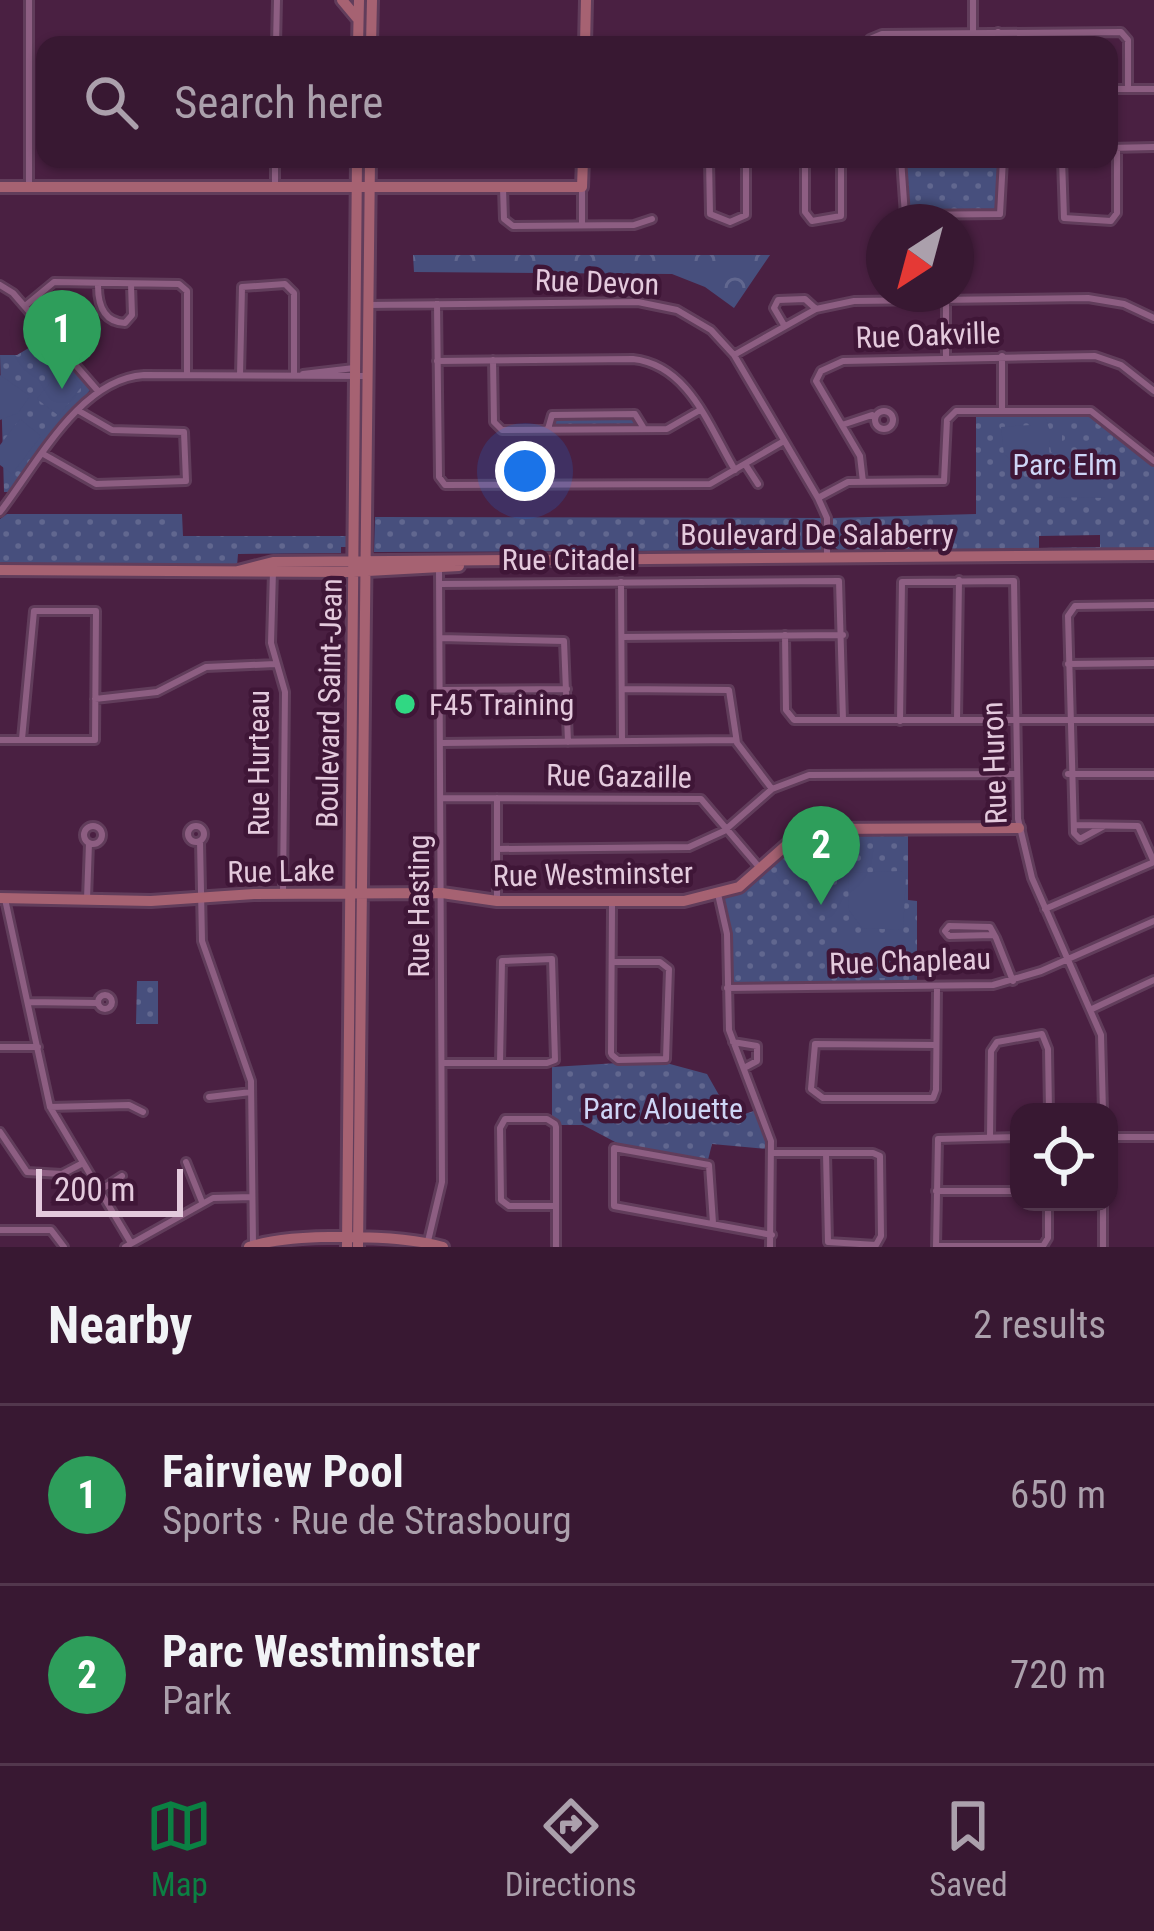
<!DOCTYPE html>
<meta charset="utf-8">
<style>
body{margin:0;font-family:"Roboto Condensed",sans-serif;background:#43253e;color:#f1f3f6}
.controls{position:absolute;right:36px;bottom:36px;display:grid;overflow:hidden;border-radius:24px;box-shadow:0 3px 9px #0004}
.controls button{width:108px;height:108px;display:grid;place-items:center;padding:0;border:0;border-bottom:3px solid #52374d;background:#381832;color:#f1f3f6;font:60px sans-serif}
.compass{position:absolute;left:866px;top:204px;width:108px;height:108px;border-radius:50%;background:#381832;box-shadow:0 3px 9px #0004;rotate:216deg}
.scale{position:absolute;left:36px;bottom:30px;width:147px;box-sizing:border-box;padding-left:12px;border:6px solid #e4cadd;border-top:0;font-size:33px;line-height:42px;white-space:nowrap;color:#e4cadd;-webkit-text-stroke:9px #3f1637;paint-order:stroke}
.you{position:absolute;left:525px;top:471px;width:42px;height:42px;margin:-30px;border:9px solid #fff;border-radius:50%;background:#1a73e8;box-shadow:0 0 0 18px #1a73e833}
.badge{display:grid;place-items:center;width:78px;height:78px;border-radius:50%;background:#0b8043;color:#fff;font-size:39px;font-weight:700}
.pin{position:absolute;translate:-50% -99px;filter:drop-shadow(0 3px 6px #0008)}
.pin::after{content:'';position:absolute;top:63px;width:42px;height:36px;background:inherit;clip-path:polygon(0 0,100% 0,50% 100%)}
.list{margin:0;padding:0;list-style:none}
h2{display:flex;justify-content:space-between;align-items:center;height:156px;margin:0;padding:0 48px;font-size:51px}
h2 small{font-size:39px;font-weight:400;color:#aba0ac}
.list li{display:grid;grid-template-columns:78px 1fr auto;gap:36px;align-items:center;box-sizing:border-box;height:180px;padding:0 48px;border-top:3px solid #52374d}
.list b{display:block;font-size:45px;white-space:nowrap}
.list p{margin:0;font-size:39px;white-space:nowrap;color:#aba0ac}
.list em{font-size:39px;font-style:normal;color:#aba0ac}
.icon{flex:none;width:66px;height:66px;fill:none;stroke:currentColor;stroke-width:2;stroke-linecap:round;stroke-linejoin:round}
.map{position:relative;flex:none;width:1154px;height:1247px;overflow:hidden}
.search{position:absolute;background:#381832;box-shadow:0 3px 9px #0004;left:36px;right:36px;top:36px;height:132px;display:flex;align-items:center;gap:30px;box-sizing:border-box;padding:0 42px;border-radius:24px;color:#aba0ac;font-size:45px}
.sheet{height:516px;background:#381832}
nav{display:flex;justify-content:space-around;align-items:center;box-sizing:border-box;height:168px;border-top:3px solid #52374d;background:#381832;font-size:33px;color:#aba0ac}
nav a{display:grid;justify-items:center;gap:6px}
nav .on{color:#0b8043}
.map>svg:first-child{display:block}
.green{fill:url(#green-dots);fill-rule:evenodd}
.forest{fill:url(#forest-crowns)}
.pitch{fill:#474f7d}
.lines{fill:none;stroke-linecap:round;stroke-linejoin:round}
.street-casing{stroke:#613d5b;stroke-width:12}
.secondary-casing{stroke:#613d5b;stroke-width:16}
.street{stroke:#8d5e82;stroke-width:6}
.secondary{stroke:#a66272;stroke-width:10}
.poi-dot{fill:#30d883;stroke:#3f1637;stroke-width:4.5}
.labels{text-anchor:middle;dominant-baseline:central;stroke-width:9;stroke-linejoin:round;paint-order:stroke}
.street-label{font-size:30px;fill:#e4cadd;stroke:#3f1637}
.park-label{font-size:30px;fill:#ced5f6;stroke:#3f1637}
.poi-label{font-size:30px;fill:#e4cadd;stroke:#3f1637;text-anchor:start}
</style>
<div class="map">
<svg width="1154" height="1247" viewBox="0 0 1154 1247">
<defs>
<pattern id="green-dots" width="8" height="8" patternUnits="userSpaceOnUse" patternTransform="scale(3)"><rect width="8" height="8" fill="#474f7d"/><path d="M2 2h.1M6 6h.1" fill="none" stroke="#61678f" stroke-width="1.8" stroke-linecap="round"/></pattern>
<pattern id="forest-crowns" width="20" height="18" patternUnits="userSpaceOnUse" patternTransform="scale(3)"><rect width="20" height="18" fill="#474f7d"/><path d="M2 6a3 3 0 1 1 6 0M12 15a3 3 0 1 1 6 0" fill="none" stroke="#61678f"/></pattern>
</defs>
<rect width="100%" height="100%" fill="#4a2042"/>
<!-- green -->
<path class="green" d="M 905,159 L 1000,159 L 998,212 L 913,215 L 906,209 Z
M 47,337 L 90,390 L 10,492 L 4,492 L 0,355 L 17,355 Z
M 1089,414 L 1154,465 L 1154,553 L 844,554 L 833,546 L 833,518 L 976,514 L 976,415 ZM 1039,536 L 1100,535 L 1100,547 L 1039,548 Z
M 555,417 L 636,417 L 639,421 L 635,425 L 554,426 Z
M 7,514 L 182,514 L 183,536 L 348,536 L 348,547 L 341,547 L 341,553 L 238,554 L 237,566 L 0,566 L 0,519 Z
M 375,517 L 822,518 L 822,550 L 374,552 Z
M 908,832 L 908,900 L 917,901 L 917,985 L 731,987 L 730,933 L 722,900 L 813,833 Z
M 137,981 L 158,981 L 158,1024 L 136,1024 Z
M 618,1063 L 670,1064 L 707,1074 L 732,1118 L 757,1110 L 768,1149 L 712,1144 L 708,1160 L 617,1143 L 583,1125 L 559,1125 L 552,1116 L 552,1067 Z"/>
<!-- forest -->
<path class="forest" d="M 413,255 L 770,255 L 734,308 L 705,287 L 672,274 L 414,272 Z"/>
<!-- pitch -->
<path class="pitch" d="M 64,365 L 82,386 L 59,416 L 37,399 Z
M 0,375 L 30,396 L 18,413 L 0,420 Z
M 1045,417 L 1050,431 L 1062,431 L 1062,452 L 1051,452 L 1049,440 L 1050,470 L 1019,468 L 1004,454 L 1001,427 L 1031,425 L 1031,418 Z
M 20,419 L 41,436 L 12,474 L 0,465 L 0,445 Z
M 1054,461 L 1105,461 L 1105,498 L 1054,497 Z
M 901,871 L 906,876 L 903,930 L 862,928 L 849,910 L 848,873 Z
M 828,935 L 901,935 L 901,978 L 828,978 Z"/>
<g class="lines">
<!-- street casing -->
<g class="street-casing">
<path id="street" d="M 973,33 L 973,0
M 870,39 L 882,34 L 1121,32 L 1128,40 L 1128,89
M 276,45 L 277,0
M 998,45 L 998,32
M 1109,89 L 1154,89
M 1109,148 L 1154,147
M 709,159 L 710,214 L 730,222 L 746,215 L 746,159
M 805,159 L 805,212 L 812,221 L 841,216 L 841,159
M 901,159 L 905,215 L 1000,214 L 1003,159
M 1062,159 L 1064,218 L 1111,221 L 1117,213 L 1117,148
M 275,185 L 275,159
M 29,187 L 29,0
M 503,188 L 504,219 L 513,226 L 634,225 L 652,219
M 582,224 L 582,187
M 0,285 L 13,293 L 98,391
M 98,286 C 98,304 103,322 125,323 L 132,315 L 131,284
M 946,300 L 946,357
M 437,304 L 439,477 L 445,485 L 710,484 L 784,441
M 367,305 L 638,302 L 677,310 L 711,330 L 734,355 L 818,498 L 827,518 L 827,556
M 25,306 L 54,282 L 179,284 L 187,291 L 187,375
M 784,325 L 774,308 L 778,300 L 805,299 L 816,309
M 734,355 L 816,309 L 854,301 L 1088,298 L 1124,304 L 1154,318
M 1002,356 L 1002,411
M 493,360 L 494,422 L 502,430 L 667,429 L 700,410
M 437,361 L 633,359 C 689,365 709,427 735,470
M 303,374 L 354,368
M 240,375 L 242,287 L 285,284 L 294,293 L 294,375
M875 420a9 9 0 1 1 18 0a9 9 0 1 1-18 0Z
M 842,425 L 872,415
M 548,429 L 552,415 L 635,414 L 643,427
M 45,455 L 96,484 L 186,481 L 184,432 L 112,430 L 79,411
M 745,464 L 758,484
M 863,482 L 860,456 L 816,381 L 821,371 L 843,361 L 1095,356 L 1121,365 L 1154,391
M 818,498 L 848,482 L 944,481 L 947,420 L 956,411 L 1091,411 L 1154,461
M 0,512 C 36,466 79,379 144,375 L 368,376
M 273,571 L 271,643 L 285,692 L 283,891
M 621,582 L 622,741
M 440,584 L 839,581 L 843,720
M 785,635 L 786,710 L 794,720 L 1154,720
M 622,637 L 843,635
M 441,638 L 564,641 L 568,742
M 1068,664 L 1154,663
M 622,689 L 729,690 L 737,743 L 772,789
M 442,690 L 567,689
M 95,699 L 157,692 L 206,667 L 275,664
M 957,720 L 959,580
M 900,721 L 902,582 L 1014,581 L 1018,819 L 1032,878 L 1101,1035 L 1103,1112
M 0,740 L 95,740 L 96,611 L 34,611 L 22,739
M 442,743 L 736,740
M 1068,774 L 1154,774
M 442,798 L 701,799 L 759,867
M 1074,825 L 1138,826 L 1154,862
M188 834a8 8 0 1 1 16 0a8 8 0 1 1-16 0Z
M 1104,826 L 1080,839 L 1074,833 L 1068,616 L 1075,606 L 1154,605
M84 835a9 9 0 1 1 18 0a9 9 0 1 1-18 0Z
M 200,841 L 202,941 L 251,1081 L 253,1243
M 497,849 L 689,847 L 724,831 L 772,789 L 809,775 L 1014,774
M 718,894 L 727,934 L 729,1030 L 771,1141 L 770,1247
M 5,899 L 50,1107 L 131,1243
M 87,899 L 89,843
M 497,901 L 497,798
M 1045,909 L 1154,862
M 994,935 L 949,936 L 945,931 L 949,926 L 990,927 L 996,938 L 1013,981
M 612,962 L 660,962 L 669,969 L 666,1059 L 618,1060 L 612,1055 L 611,1053 L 612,910 L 612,902
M 727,988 L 993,985 L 1041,971 L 1154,921
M98 1002a7 7 0 1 1 14 0a7 7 0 1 1-14 0Z
M 28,1002 L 98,1003
M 1092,1009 L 1154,980
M 733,1042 L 757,1046 L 757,1061 L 744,1068
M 936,1045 L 815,1044 L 811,1089 L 823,1098 L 933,1098 L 936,1090 L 937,988
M 0,1047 L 38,1047
M 442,1063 L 547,1063 L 555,1060 L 552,959 L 502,961 L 500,1063
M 209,1097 L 251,1092
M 50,1107 L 129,1105 L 143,1112
M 0,1132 L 27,1172 L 62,1174 L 83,1163
M 990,1137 L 991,1051 L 997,1042 L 1042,1034 L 1048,1049 L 1049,1112
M 1109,1137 L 1154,1137
M 772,1153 L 873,1153 L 880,1156 L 881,1236 L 876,1245 L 828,1242 L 826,1153
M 186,1162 L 202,1202
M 99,1191 L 122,1176
M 936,1191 L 1019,1191
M 556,1206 L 509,1206 L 501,1200 L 500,1128 L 505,1119 L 547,1119 L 555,1124 L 556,1127 L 556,1247
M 713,1223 L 709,1165 L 614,1148 L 614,1206 L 772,1235
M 0,1230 L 51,1230 L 64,1247
M 428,1241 L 442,1182 L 439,569
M 936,1246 L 1043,1246 L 1048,1238 L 1048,1202
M 125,1247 L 213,1198 L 252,1197
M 936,1247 L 938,1139 L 1019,1137
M 1103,1247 L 1103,1202"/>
</g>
<!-- secondary casing -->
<g class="secondary-casing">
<path id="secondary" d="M 342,0 L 357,18
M 358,45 L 359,0
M 371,45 L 372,0
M 585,45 L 586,0
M 0,187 L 582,187 L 583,159
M 0,570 L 349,572 L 459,566
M 238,571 L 273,562 L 1154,555
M 0,898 L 151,901 L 254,894 L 442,893 L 497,901 L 684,901 L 739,887 L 791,841 L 818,829 L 1019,828
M 249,1247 C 290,1233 401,1234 443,1247
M 347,1247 L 357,159
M 358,1247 L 370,159"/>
</g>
<!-- street -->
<use href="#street" class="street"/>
<!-- secondary -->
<use href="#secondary" class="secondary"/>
</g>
<!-- markers -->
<circle class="poi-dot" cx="405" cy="704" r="12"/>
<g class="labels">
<!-- street labels -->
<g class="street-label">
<text transform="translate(597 282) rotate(2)">Rue Devon</text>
<text transform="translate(928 335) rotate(-2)">Rue Oakville</text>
<text x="817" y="534">Boulevard De Salaberry</text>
<text x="569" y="559">Rue Citadel</text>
<text transform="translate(329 703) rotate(-89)">Boulevard Saint-Jean</text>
<text transform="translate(258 763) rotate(-90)">Rue Hurteau</text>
<text transform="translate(994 763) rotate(-92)">Rue Huron</text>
<text transform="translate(619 776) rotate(1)">Rue Gazaille</text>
<text transform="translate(281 871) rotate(-1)">Rue Lake</text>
<text transform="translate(593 874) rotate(-1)">Rue Westminster</text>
<text transform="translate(418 906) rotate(-90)">Rue Hasting</text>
<text transform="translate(910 961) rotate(-2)">Rue Chapleau</text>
</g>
<!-- park labels -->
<g class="park-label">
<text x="1065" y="464">Parc Elm</text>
<text x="663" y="1108">Parc Alouette</text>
</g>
<!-- poi labels -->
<g class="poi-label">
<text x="429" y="704">F45 Training</text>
</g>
</g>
</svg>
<div class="controls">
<button><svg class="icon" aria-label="locate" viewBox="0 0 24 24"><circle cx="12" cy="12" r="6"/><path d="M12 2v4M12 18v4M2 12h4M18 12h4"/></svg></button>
</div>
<svg class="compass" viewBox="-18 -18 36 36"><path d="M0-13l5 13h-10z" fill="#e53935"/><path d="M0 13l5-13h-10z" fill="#aba0ac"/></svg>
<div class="scale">200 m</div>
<div class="you"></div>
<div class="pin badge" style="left:62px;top:389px;background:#2e9e5b">1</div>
<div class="pin badge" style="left:821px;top:905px;background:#2e9e5b">2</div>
<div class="search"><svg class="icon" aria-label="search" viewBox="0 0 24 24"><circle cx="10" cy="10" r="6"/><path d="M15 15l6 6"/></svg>Search here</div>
</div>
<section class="sheet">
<h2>Nearby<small>2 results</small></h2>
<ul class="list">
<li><span class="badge" style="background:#2e9e5b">1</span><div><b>Fairview Pool</b><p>Sports · Rue de Strasbourg</p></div><em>650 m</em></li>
<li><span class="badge" style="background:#2e9e5b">2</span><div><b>Parc Westminster</b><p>Park</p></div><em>720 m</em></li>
</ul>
</section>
<nav>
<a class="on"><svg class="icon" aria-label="map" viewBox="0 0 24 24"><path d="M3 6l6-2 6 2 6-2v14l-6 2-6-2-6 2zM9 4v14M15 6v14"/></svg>Map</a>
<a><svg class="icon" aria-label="directions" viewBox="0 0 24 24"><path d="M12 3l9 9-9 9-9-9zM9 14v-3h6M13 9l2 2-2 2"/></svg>Directions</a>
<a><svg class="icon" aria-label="saved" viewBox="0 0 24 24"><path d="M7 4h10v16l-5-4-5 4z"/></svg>Saved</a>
</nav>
